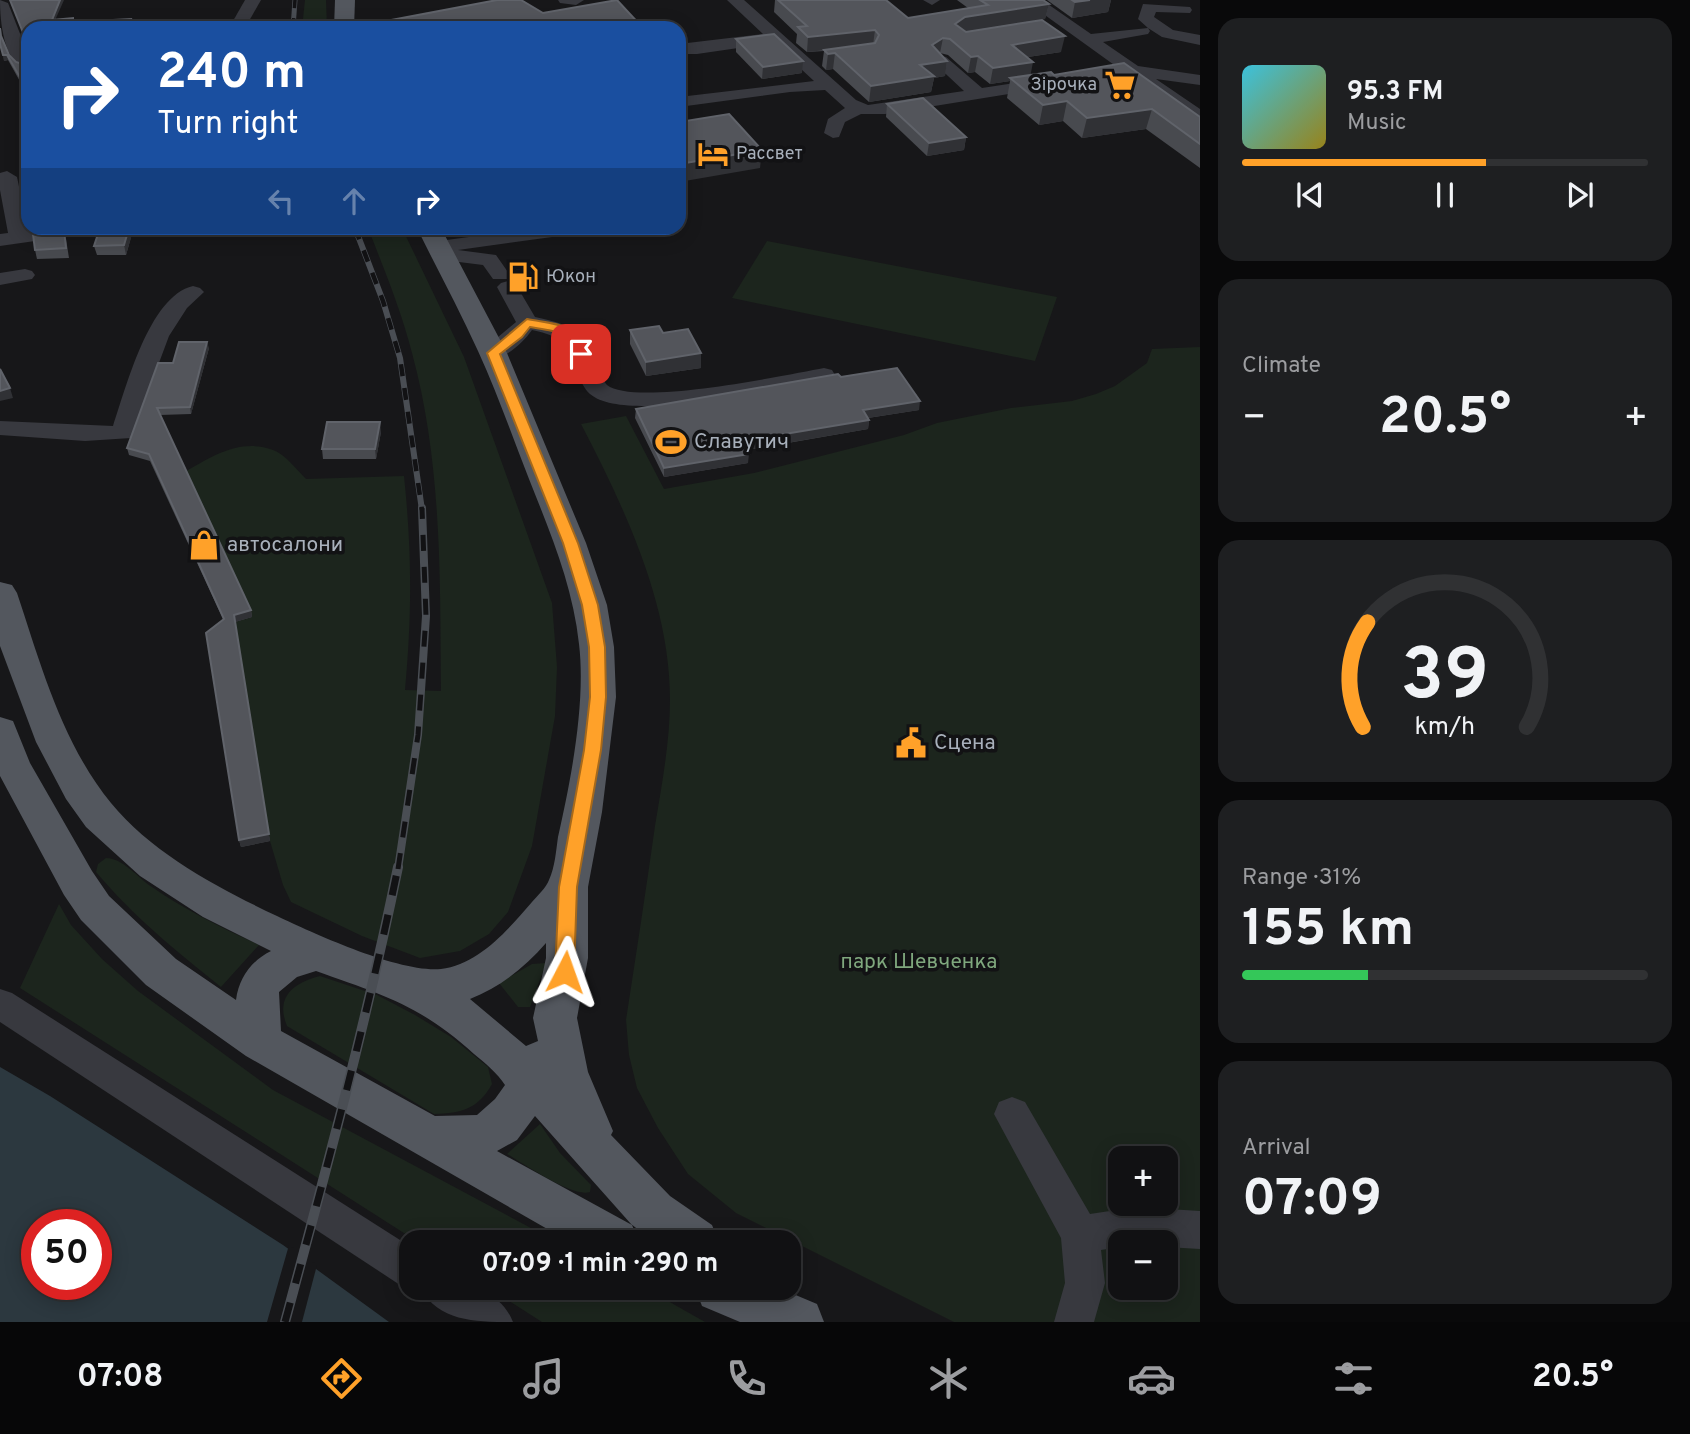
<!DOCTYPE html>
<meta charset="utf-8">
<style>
:root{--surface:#111113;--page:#1e1f21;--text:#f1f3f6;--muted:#9c9da0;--line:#303133;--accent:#ffa129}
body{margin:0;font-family:Overpass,sans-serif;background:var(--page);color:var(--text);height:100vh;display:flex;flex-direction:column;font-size:26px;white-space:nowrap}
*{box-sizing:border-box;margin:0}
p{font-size:23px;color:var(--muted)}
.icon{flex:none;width:38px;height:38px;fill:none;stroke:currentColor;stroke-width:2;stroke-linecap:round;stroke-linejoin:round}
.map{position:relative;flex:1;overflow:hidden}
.side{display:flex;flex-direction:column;gap:18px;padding:18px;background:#09090a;width:490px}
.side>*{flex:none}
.banner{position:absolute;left:21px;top:21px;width:665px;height:214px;border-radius:21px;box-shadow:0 4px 18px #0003,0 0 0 2px var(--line);background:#1a4fa0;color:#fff;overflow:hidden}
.fabs{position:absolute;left:1108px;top:1146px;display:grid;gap:14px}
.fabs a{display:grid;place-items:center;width:70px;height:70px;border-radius:14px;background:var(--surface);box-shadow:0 4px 18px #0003,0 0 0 2px var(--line);font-size:35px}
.speed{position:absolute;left:21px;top:1209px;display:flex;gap:14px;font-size:35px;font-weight:700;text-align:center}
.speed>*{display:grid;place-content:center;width:91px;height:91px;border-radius:50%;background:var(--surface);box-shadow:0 4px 18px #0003,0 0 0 2px var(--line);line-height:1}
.speed .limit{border:10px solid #d22;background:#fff;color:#111}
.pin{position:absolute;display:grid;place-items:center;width:60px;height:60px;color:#fff;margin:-30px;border-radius:14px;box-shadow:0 4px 10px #0006}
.me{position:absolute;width:77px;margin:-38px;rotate:4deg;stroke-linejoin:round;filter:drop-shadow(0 0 5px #0008)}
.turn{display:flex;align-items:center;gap:24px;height:147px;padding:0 21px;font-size:32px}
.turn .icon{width:91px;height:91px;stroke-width:2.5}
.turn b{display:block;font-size:49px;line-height:60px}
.lanes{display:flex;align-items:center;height:66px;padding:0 21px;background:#0003;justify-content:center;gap:35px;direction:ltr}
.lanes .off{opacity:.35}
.big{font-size:52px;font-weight:700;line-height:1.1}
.side .tile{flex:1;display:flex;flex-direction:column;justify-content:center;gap:10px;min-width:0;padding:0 24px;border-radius:21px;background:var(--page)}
.side .dial{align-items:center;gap:0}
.dial svg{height:182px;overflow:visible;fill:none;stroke:var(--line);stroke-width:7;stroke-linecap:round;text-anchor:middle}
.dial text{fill:var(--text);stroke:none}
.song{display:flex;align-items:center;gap:21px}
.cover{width:84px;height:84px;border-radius:10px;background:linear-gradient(135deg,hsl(190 70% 55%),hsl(50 70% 35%))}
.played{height:7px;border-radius:4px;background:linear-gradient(90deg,var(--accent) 60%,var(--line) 60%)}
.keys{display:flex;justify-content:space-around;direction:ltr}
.heat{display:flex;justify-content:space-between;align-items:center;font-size:38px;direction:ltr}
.charge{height:10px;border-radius:5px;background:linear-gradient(90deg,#34c759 31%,var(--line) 0)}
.trip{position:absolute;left:399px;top:1230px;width:402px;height:70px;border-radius:21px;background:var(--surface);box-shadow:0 4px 18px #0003,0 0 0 2px var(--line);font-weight:700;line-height:70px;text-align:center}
.dock{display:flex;height:112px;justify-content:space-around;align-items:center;background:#070708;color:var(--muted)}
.dock .icon{width:49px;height:49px}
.dock .active{color:var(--accent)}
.dock b{font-size:32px;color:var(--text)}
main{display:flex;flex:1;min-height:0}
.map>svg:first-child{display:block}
</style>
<main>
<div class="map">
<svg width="1200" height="1322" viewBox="0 0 1200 1322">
<rect width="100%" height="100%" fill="#171719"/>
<g fill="#1c251d" fill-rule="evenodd">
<path d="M305,0H326L327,28H302Z"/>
<path d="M368,228H402L464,357L552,603L557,667L555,716L532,846L508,912L489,934L460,951L420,958L362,936L291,902L283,885L270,841L235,622L252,617L185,472C212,456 241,438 273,450C285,454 297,470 306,479L404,476C412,552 412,615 405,690L441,691C440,577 442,463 412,353C401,310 384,269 368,228Z"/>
<path d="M767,241L1057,297L1035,361L732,298Z"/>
<path d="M1200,347V1322H954L736,1213L688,1174L658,1128L637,1088L629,1055L626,1020C636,955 646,890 655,826C662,784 670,741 670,699C670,603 624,507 581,424L626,416L664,489L754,473L904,435L937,423L1011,408L1072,401L1096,394L1115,386L1147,363L1152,349ZM1120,1158H1166V1204H1120ZM1120,1242H1166V1288H1120Z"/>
<path d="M106,858C123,858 138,878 152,887C185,910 222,928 259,945L221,987C175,950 134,917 96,872L98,864Z"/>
<path d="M59,904L71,925L102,959L138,991L273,1090L557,1242H418L20,988Z"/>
<path d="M546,963L530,1007H518L499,983L532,964Z"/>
<path d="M320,976L377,995L415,1015L451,1037L488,1067L492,1084C478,1109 462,1113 434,1114L287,1026C275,997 293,983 320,976Z"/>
<path d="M540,1124L560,1153L591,1185L590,1192C573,1198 524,1164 507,1154Z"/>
<path d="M489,1288H645L705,1322H542Z"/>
</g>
<path fill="#2c383f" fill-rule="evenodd" d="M0,1067L50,1096L283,1245L389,1322H0ZM37,1225H96V1284H37Z"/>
<path fill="#171719" d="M289,1245L317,1265L302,1322H267Z"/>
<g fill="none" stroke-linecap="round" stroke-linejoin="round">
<g fill="#38393f" fill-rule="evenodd">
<path d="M0,0L8,3L28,54V70C3,64 0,20 0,0Z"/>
<path d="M245,0H261L245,28H229Z"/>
<path d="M558,0H584L576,5L560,3Z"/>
<path d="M727,0H744L856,100L868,105L964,91L932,61L940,56L946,57L982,88L1046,78L1055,83L1046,88L885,114H861L845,122L839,137L833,138L824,133L828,119L845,108L825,90L790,92L679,107V97L814,81L773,43L697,54H679V44L763,34Z"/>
<path d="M923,0H940L932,5Z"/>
<path d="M1024,0H1042L1091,34L1148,28L1138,19L1143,4L1190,7L1192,10L1190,13L1156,12L1154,17L1173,30L1200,35V45L1162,37L1148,28L1150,31L1148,34L1103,42L1138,66L1200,75V85L1156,79L1200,109V122L1194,121L1129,76L1091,79L1088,75L1091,71L1117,67Z"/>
<path d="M7,171L17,177L28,230L110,228L112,230L109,234H84L0,246V234L8,233L0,190V173Z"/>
<path d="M535,228H584L581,232L574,234L458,250L496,255L510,275L507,279H493L483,265L443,260L440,256L442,253L432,251L429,247L432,243L439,241Z"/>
<path d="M25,269L32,271L35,275L32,279L0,285V273Z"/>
<path d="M508,281L515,283L535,317C573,325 582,331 598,366C601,372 603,381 607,385C635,407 786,375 824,368L832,370L835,375L832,380L824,382C777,390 625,424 590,394C584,389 581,381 579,375C569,346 563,336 532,330C522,344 503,362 485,358L482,353L485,348L516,322L497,287L501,283Z"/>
<path d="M193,286L200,288L204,292L187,308L169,336L131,438L85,441L0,435V421L113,426C126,388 149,296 193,286Z"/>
<path d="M0,989L12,993L411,1247L412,1288L397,1283L0,1022Z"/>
<path d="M1012,1097L1025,1102L1090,1214L1136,1207L1200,1211V1249L1166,1247V1242H1120V1247L1101,1250L1105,1283L1094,1322H1054L1065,1283L1061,1238L994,1114L999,1102Z"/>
<path d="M421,1288C457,1288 497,1282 513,1322C477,1322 438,1322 421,1288Z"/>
</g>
<g fill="#53575e" fill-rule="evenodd">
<path d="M335,0H355L354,28H334Z"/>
<path d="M417,228H441L507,353L586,543L607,605L614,647L616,697L602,812L588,887V958L577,1018L588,1072L613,1131L611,1135L670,1196L712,1225L719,1242H654L631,1224L535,1116L517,1140L497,1151L632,1225L639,1242H570L246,1056L146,985L81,920L64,895L0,776V717L13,721L30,763L92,871L109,896L176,959L236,1000C239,978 251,961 271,951L203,917L140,876L86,827L66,799L36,742L0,646V582L12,585L17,593C41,665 62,743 111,803C153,854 218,888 277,916C315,934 400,973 441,969C478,965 508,930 532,902C537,896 546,888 549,880C555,867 556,851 558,837C571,780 586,702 579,644C573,586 550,532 529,479C512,436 497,392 478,351C459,309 437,269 417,228ZM546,943V958L533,1018L538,1041L526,1046L470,999C501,987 525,967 546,943ZM316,971C383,995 420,1005 474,1054C485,1063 498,1074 505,1085L495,1099L477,1115L435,1116L281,1031L279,992L297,977Z"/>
<path d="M695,1288H779L817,1304L824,1322H740L702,1306Z"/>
</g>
<g stroke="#4a4e54" stroke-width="5">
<path id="rail-far3" d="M293,28L295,0"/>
</g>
<g stroke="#4a4e54" stroke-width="6">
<path id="rail-far2" d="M355,228L383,301L400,358L422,510"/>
</g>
<g stroke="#4a4e54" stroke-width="8">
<path id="rail-far1" d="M398,869L418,735L426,616L422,508"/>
</g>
<g stroke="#4a4e54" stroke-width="10">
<path id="rail" d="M285,1322C326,1171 367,1020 398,867"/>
</g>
<use href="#rail-far3" stroke="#121214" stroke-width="3.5" stroke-dasharray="10" stroke-linecap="butt"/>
<use href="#rail-far2" stroke="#121214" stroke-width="4.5" stroke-dasharray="12" stroke-linecap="butt"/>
<use href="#rail-far1" stroke="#121214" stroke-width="5" stroke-dasharray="16" stroke-linecap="butt"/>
<use href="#rail" stroke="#121214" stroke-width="7" stroke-dasharray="20" stroke-linecap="butt"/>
</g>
<g fill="#484a4f">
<path d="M775,0H886L908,18L968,8L957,0H1043L1049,4L1045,19L966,32L1061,52L1028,57L1031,75H1054L1200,117V168L1146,129L1082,138L1063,121L1039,125L1007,98L1010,81L990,84L975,72L968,73L948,55L940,53L947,61L945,76L934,78L931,92L869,102L833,69L826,70L822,66L824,51L807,52L796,43L797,34L774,12Z"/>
<path d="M1047,0H1111L1108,12L1072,18Z"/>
<path d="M2,39L9,55L16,62L28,66V84L22,85L8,60L4,61Z"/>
<path d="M736,39L802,73L762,79L736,52Z"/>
<path d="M887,104L966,137L964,150L927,156L886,117Z"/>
<path d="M132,234L126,255H97L94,246Z"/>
<path d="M66,239L69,258L37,259L35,250Z"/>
<path d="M630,330L663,333L701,353V368L646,376L630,344Z"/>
<path d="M209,348L191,414L160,415L251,610L252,617L235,622L270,841L241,847L239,840L223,619L150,461L129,455L127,448L173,363Z"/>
<path d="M841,377L919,410L868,418L869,420L868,429L747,450L748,463L664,477L635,418L636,409Z"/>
<path d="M381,432L376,459H323L322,449Z"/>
</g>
<g fill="#303135">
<path d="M60,0H64L53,25L52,20Z"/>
<path d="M1090,0H1111L1108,12L1072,18L1075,2Z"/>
<path d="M1049,4L1045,19L963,32L955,24L965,17Z"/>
<path d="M875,30L873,45L807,52L808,37Z"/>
<path d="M1065,36L1061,52L1008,60L1012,45Z"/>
<path d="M943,38L940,53L932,45Z"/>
<path d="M835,53L833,69L826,70L828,54Z"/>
<path d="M3,55H7L8,60L4,61Z"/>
<path d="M978,56L975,72L968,73L971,57Z"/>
<path d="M803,61L802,73L762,79L763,67Z"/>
<path d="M947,61L945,76L934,78L931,92L869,102L871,86L920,65Z"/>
<path d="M1033,62L1030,78H1010V81L990,84L993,68Z"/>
<path d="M28,78V84L22,85L21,79Z"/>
<path d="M1067,101L1063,121L1039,125L1043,105Z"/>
<path d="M1152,109L1146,129L1082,138L1087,118Z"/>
<path d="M966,137L964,150L927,156L929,143Z"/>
<path d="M762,150L760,168L679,182V164Z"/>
<path d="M129,228H130L132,234L126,255L124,245Z"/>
<path d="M207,342L209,348L191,414L190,407Z"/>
<path d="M701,353V368L646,376V362Z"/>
<path d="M10,388L13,398L0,401V391Z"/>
<path d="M920,401L919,410L861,419L863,410Z"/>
<path d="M869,420L868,429L741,451L742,441Z"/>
<path d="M380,422L381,432L376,459L375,449Z"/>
<path d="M749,454L748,463L664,477V468Z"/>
<path d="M251,610L252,617L235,622L270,841L241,847L239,840L234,615Z"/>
</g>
<g fill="#53555b" stroke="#60636a" stroke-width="2">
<path d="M10,0H60L52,20L73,18V22L131,19L129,28H28V45Z"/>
<path d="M497,0H521L543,13L617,0L643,28H386L381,22Z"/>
<path d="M778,0H886L908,18L988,5L980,0H1043L1049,4L965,17L955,24L966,32L1042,20L1065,36L1012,45L1033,62L993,68L978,56L971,57L950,39L943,38L932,45L947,61L920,65L934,76L871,86L835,53L828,54L824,50L875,43L879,35L875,30L808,37L798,27L807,26Z"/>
<path d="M1072,0H1090L1075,2Z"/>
<path d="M0,28L1,36L9,55L16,62L28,66V78L21,79L7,55H3L0,44Z"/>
<path d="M774,34L803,61L763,67L736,39Z"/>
<path d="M1124,63L1200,117V144L1152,109L1087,118L1067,101L1043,105L1010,78L1051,72L1054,75Z"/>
<path d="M923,98L966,137L929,143L887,104Z"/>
<path d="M729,114L762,150L679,164V122Z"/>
<path d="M100,228H129L124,245L94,246Z"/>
<path d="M64,230L66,248L35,250L33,234Z"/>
<path d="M659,326L663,333L688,329L701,353L646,362L630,330Z"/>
<path d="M179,342H207L190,407L157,408L251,610L234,615L269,834L239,840L206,633L224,619L149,454L127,448L158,363H173Z"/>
<path d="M897,368L920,401L863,410L869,420L742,441L749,454L664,468L636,409L838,374L841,377Z"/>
<path d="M0,369L10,388L0,391Z"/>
<path d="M327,422H380L375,449H322Z"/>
</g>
<path fill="#ffa129" stroke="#a6691b" stroke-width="2" d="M527,319C560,325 573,322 588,354L586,357H577C562,330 560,332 530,327L522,337L500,354L578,543L598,605L605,647L606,697L601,750L577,887L574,972L571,978L565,980L558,978L555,972L559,887L584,750L590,697L589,647L582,605L563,543L487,353Z"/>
<defs>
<g id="supermarket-bare" transform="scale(2.415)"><path d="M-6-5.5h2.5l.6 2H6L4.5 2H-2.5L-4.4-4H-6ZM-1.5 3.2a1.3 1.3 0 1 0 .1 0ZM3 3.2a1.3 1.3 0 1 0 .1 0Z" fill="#ffa129" stroke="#121214" stroke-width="2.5" paint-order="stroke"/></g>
<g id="hotel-bare" transform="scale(2.415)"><path d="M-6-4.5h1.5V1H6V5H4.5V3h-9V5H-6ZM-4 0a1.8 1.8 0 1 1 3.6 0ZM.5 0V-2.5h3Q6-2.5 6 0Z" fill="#ffa129" stroke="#121214" stroke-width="2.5" paint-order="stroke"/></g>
<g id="fuel-bare" transform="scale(2.415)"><path d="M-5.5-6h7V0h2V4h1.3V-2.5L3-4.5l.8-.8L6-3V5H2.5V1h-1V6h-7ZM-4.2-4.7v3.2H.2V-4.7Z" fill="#ffa129" stroke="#121214" stroke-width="2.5" paint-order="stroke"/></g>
<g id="stadium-bare" transform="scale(2.415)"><path d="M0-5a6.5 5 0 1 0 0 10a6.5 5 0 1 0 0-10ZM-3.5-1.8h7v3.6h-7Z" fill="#ffa129" stroke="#121214" stroke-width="2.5" paint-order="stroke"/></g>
<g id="shop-bare" transform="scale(2.415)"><path d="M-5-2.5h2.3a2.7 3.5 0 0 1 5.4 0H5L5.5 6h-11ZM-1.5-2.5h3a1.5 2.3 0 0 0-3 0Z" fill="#ffa129" stroke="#121214" stroke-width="2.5" paint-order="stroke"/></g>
<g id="civic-bare" transform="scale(2.415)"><path d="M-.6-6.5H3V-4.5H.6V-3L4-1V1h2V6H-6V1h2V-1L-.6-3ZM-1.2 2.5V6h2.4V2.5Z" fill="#ffa129" stroke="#121214" stroke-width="2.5" paint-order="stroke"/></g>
</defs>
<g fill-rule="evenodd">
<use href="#supermarket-bare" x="1120" y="85"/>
<use href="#hotel-bare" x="713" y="154"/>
<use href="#fuel-bare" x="523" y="277"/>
<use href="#stadium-bare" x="671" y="442"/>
<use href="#shop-bare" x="204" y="545"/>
<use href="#civic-bare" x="911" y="743"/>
</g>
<g text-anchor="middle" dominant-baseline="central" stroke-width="7" stroke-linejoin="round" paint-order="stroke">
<g font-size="18" fill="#a8b0bb" stroke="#121214" text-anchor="start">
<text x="1097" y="85" text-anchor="end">Зірочка</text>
<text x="736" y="154">Рассвет</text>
<text x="546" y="277">Юкон</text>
</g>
<g font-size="21" fill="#a8b0bb" stroke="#121214" text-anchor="start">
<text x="694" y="442">Славутич</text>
<text x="227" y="545">автосалони</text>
<text x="934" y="743">Сцена</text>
</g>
<g font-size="21" fill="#7fa77d" stroke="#121214">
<text x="919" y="962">парк Шевченка</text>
</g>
</g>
</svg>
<div class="fabs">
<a>+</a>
<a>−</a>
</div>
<div class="speed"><div class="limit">50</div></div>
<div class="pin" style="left:581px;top:354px;background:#d93025"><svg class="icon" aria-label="arrive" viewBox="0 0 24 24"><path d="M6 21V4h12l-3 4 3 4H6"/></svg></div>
<svg class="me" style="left:565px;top:972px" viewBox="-20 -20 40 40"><path d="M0-17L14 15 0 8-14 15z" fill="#ffa129" stroke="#fff" stroke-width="4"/></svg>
<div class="trip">07:09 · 1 min · 290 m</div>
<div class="banner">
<div class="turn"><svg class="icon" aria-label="right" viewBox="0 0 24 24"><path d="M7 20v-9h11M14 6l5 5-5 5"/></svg><div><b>240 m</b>Turn right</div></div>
<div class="lanes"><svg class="icon off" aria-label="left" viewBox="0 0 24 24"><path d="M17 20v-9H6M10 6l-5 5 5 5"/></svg><svg class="icon off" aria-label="ahead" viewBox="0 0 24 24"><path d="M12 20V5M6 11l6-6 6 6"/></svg><svg class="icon" aria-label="right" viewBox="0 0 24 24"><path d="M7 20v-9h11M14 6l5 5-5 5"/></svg></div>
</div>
</div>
<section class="side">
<div class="tile">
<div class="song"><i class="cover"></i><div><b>95.3 FM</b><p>Music</p></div></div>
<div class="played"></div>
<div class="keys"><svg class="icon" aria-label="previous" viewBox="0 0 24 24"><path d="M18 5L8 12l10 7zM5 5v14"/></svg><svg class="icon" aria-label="pause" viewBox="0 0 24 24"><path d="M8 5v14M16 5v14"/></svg><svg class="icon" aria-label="next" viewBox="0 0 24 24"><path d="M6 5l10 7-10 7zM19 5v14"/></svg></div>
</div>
<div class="tile"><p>Climate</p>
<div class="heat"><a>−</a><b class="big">20.5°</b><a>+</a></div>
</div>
<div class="tile dial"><svg viewBox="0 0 100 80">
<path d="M14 69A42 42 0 1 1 86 69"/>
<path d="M14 69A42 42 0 0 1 16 23" stroke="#ffa129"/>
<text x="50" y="56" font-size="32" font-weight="700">39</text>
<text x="50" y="72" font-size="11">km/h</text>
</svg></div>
<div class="tile"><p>Range · 31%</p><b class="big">155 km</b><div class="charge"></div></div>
<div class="tile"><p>Arrival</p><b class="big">07:09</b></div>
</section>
</main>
<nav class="dock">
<b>07:08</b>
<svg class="icon active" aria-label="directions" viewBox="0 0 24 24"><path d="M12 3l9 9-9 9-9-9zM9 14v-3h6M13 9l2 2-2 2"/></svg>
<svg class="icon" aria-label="music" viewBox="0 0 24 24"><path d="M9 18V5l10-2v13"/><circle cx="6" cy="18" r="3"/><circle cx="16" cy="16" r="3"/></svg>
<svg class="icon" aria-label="phone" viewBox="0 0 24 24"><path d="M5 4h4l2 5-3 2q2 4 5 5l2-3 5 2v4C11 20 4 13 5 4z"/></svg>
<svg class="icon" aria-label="climate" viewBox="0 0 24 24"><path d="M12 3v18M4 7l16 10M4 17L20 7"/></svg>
<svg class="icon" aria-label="car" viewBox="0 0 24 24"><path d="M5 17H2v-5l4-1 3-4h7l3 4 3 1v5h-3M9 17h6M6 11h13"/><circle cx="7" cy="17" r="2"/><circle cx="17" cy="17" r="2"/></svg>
<svg class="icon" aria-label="filters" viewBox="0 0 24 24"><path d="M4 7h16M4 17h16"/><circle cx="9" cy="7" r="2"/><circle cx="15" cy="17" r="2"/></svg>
<b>20.5°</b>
</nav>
